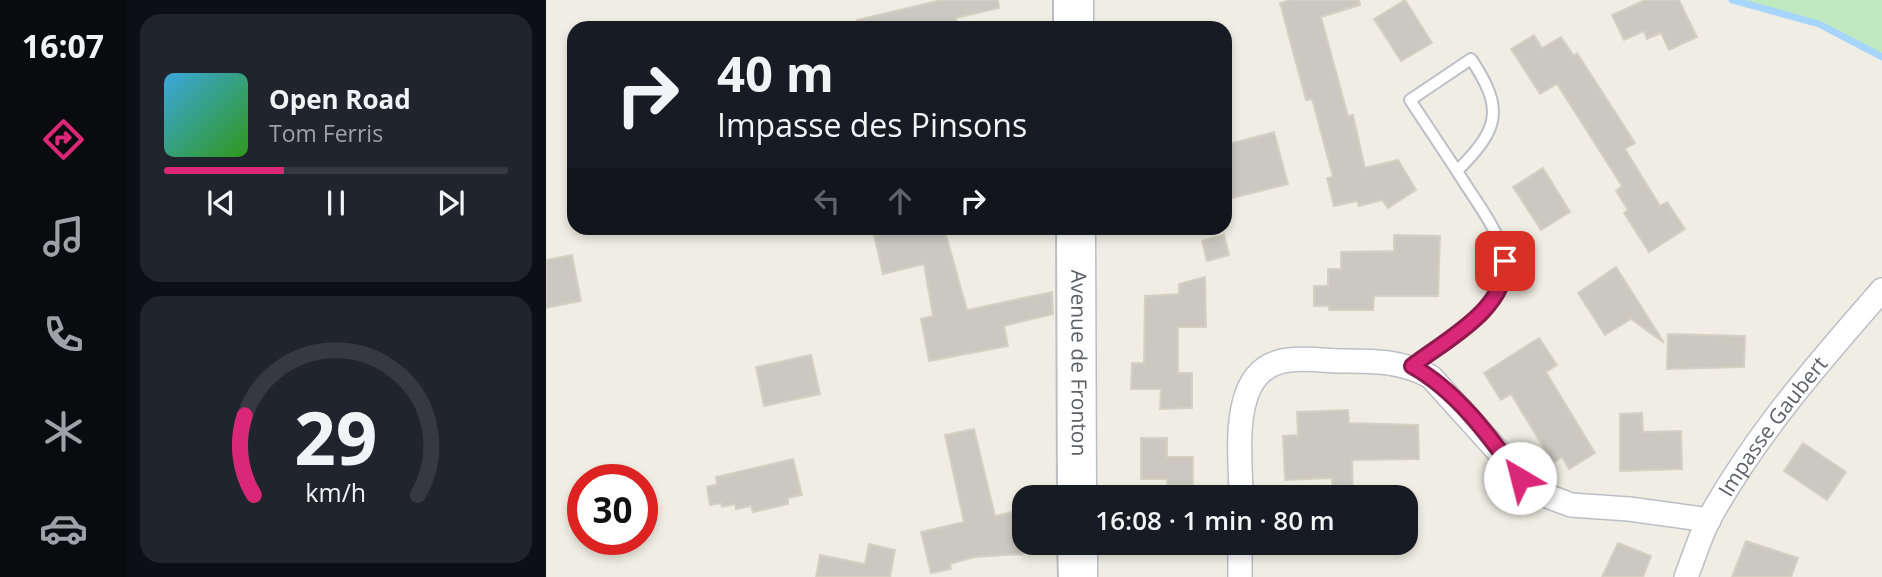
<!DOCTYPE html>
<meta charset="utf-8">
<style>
:root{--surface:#171b24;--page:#20242c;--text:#f1f3f6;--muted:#9ea1a6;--line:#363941;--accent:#db2777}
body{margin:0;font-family:"Open Sans",sans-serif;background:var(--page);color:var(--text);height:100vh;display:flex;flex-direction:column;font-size:26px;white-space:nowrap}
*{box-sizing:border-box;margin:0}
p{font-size:23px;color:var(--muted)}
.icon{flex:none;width:38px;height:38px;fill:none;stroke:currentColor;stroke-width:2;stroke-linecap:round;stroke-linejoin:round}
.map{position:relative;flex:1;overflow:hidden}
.sheet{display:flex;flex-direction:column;gap:14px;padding:14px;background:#0d0f14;width:420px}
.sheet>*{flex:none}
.banner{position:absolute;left:21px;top:21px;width:665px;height:214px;border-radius:21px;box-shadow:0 4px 10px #0003;background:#171b24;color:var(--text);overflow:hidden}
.speed{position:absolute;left:21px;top:464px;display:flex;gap:14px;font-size:35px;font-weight:700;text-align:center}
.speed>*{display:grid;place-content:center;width:91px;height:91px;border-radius:50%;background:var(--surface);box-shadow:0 4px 10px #0003;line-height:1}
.speed .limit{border:10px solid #d22;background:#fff;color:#111}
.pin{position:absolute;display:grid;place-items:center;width:60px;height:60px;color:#fff;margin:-30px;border-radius:14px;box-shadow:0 4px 10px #0006}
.me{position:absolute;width:77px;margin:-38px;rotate:323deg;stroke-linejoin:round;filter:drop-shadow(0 0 5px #0008)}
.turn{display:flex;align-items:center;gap:24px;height:147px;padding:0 35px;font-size:32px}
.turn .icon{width:91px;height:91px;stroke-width:2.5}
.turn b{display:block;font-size:49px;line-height:60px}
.lanes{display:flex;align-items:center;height:66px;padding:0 35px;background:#0003;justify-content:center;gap:35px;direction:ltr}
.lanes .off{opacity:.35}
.sheet .widget{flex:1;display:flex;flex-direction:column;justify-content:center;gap:10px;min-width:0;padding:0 24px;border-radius:21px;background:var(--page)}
.sheet .dial{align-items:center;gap:0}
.dial svg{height:182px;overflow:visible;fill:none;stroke:var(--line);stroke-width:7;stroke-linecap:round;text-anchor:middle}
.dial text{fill:var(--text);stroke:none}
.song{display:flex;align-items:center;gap:21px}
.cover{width:84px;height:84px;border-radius:10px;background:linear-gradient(135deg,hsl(200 70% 55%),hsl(110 70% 35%))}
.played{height:7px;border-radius:4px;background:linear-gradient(90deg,var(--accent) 35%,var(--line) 35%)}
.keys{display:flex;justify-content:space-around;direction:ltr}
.trip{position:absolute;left:466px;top:485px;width:406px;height:70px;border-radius:21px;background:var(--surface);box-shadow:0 4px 10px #0003;font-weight:600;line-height:70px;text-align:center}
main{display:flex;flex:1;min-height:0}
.tabs{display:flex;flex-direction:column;width:126px;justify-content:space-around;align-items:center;background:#090b0e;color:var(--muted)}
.tabs .icon{width:49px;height:49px}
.tabs .current{color:var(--accent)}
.tabs b{font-size:32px;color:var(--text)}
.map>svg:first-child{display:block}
</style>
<main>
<nav class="tabs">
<b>16:07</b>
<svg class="icon current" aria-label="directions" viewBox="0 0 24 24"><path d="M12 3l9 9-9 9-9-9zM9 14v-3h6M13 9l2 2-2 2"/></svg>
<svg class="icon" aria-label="music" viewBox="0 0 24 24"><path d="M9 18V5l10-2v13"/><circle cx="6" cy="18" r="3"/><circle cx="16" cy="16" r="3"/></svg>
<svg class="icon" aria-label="phone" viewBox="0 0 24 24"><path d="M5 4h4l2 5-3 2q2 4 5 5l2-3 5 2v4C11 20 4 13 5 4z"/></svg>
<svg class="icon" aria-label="climate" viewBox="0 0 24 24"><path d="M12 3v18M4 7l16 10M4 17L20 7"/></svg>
<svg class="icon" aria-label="car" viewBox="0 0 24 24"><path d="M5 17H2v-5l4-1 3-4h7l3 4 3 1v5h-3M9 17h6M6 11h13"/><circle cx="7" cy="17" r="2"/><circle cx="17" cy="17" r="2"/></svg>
</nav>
<section class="sheet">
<div class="widget">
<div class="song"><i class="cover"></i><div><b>Open Road</b><p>Tom Ferris</p></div></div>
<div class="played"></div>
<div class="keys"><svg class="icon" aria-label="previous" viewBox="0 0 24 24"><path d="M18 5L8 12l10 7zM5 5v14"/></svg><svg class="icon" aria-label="pause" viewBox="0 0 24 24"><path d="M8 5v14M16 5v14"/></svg><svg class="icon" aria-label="next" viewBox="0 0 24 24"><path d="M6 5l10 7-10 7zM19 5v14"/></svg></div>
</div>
<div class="widget dial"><svg viewBox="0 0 100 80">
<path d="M14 69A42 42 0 1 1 86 69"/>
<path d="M14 69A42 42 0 0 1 10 34" stroke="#db2777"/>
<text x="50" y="56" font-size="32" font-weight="700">29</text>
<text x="50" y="72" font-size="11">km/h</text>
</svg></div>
</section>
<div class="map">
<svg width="1336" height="577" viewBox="0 0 1336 577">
<rect width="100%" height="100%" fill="#f0eee4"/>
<path fill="#bfeac0" d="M1186,0H1336V57L1273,24Z"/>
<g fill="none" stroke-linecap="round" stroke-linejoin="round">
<path stroke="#a6d5ff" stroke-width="7" d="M1186,0L1273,24L1336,57"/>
</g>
<g fill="#cbc8c1" stroke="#d6d0c2" stroke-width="2">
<path d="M395,0H452L453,8L410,18L411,24L396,28H312L311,20Z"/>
<path d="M745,0H813L814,5L775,17L802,116L807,115L819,168L852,160L870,190L842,208L836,200L813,206L811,201L788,206L781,178L787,177L766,99L760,100L734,3Z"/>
<path d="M859,0L886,43L855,61L828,19Z"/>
<path d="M1099,0H1133L1151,37L1123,50L1115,33L1101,39L1098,31L1078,40L1066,15Z"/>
<path d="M988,35L996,48L1015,37L1028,56L1031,53L1089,143L1079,149L1114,206L1121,202L1139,229L1103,252L1078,213L1082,210L1070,191L1076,186L1011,84L994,94L965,49Z"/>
<path d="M728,132L742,184L679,200V145Z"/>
<path d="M997,168L1024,212L995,230L967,187Z"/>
<path d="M357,228H398L421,310L506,292L507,314L458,326L462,346L383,361L375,319L387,316L378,264L337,274L328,235Z"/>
<path d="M678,235L683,255L661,261L656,241Z"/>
<path d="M848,235L894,236L892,296H828L827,310H783V306H768V286H782V269H795V252L848,251Z"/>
<path d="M26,255L35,301L0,308V260Z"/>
<path d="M1070,267L1117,341V342L1085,319L1059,335L1032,293Z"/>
<path d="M659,277L660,327H632V373H646V408L614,409L615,389H585L586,363H598L599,296L633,294V284Z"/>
<path d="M1122,334L1199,336L1198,367L1121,369Z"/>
<path d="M993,338L1011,365L1000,372L1049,453L1023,469L1016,457L1007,463L965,394L955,400L938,373Z"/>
<path d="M265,355L274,394L218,406L210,367Z"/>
<path d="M802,410L803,423L872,425L873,459L806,460L807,497H786V478L739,480L737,436L752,435L751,412Z"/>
<path d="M1096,413L1097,432L1135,431L1136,469L1074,471V414Z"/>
<path d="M428,429L449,516L466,512L477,554L429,557L404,564L405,569L385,573L375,532L418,522L399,435Z"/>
<path d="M595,438H621V457H647V485H621V479H595Z"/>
<path d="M1257,443L1300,472L1281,500L1238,471Z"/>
<path d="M247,459L256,495L242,498V504L207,512L205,506L190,509L189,504L176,507L175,503L164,505L161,487L171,484L170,477Z"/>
<path d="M1200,541L1252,558L1245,577H1186Z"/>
<path d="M1072,543L1105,556L1097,577H1056Z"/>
<path d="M323,544L349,550L344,577H270L274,555L319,564Z"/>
</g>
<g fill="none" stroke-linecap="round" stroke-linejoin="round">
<g stroke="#bcbec5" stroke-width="14">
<g id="service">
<path d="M513,0V28"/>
<path d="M925,59C959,110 953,129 911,171L864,100Z"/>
<path d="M516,228L517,497"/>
<path d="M866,366C895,344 966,303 959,261C954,230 927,198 911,171"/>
<path d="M517,542L518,577"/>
</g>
</g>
<g stroke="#bcbec5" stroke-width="26">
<g id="minor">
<path d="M695,497C695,453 681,367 743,360C758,358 776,360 791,361C825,361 855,360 885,377L988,491L1025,505L1083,509L1163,520"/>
<path d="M694,577V542"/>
<path id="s1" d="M1140,577C1148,557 1154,536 1164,517C1211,433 1273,362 1336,290"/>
</g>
</g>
<g stroke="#babdc4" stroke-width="35">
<g id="secondary">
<path d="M531,0V28"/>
<path id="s2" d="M533,228L534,497"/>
<path d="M535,542V577"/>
</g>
</g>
<use href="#service" stroke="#fff" stroke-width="10"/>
<use href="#minor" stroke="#fff" stroke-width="23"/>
<use href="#secondary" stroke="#fff" stroke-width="32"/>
</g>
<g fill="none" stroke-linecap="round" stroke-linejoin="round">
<g stroke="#8e194d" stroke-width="18">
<path id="route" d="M959,261C961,309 901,339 866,366C911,391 944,437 974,478"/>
</g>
<use href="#route" stroke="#db2777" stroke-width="12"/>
</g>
<g text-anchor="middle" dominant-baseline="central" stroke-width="5" stroke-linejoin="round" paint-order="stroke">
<g font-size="21" fill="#5c6067" stroke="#fff">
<text stroke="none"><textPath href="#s2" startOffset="135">Avenue de Fronton</textPath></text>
<text stroke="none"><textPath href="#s1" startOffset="175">Impasse Gaubert</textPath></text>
</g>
</g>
</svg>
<div class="speed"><div class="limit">30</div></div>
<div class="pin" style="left:959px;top:261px;background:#d93025"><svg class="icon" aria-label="arrive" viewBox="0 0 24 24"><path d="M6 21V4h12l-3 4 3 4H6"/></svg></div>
<svg class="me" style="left:974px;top:478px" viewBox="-20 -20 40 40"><circle r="19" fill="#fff"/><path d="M0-13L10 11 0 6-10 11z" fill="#db2777"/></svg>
<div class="trip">16:08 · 1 min · 80 m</div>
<div class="banner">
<div class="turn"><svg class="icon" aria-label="right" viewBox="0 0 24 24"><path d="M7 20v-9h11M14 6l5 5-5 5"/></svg><div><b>40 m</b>Impasse des Pinsons</div></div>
<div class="lanes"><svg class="icon off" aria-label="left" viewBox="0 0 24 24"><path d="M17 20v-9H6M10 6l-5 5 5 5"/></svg><svg class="icon off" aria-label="ahead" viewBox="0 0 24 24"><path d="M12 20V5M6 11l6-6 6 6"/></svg><svg class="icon" aria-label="right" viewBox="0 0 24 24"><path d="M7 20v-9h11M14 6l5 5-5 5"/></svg></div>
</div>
</div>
</main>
